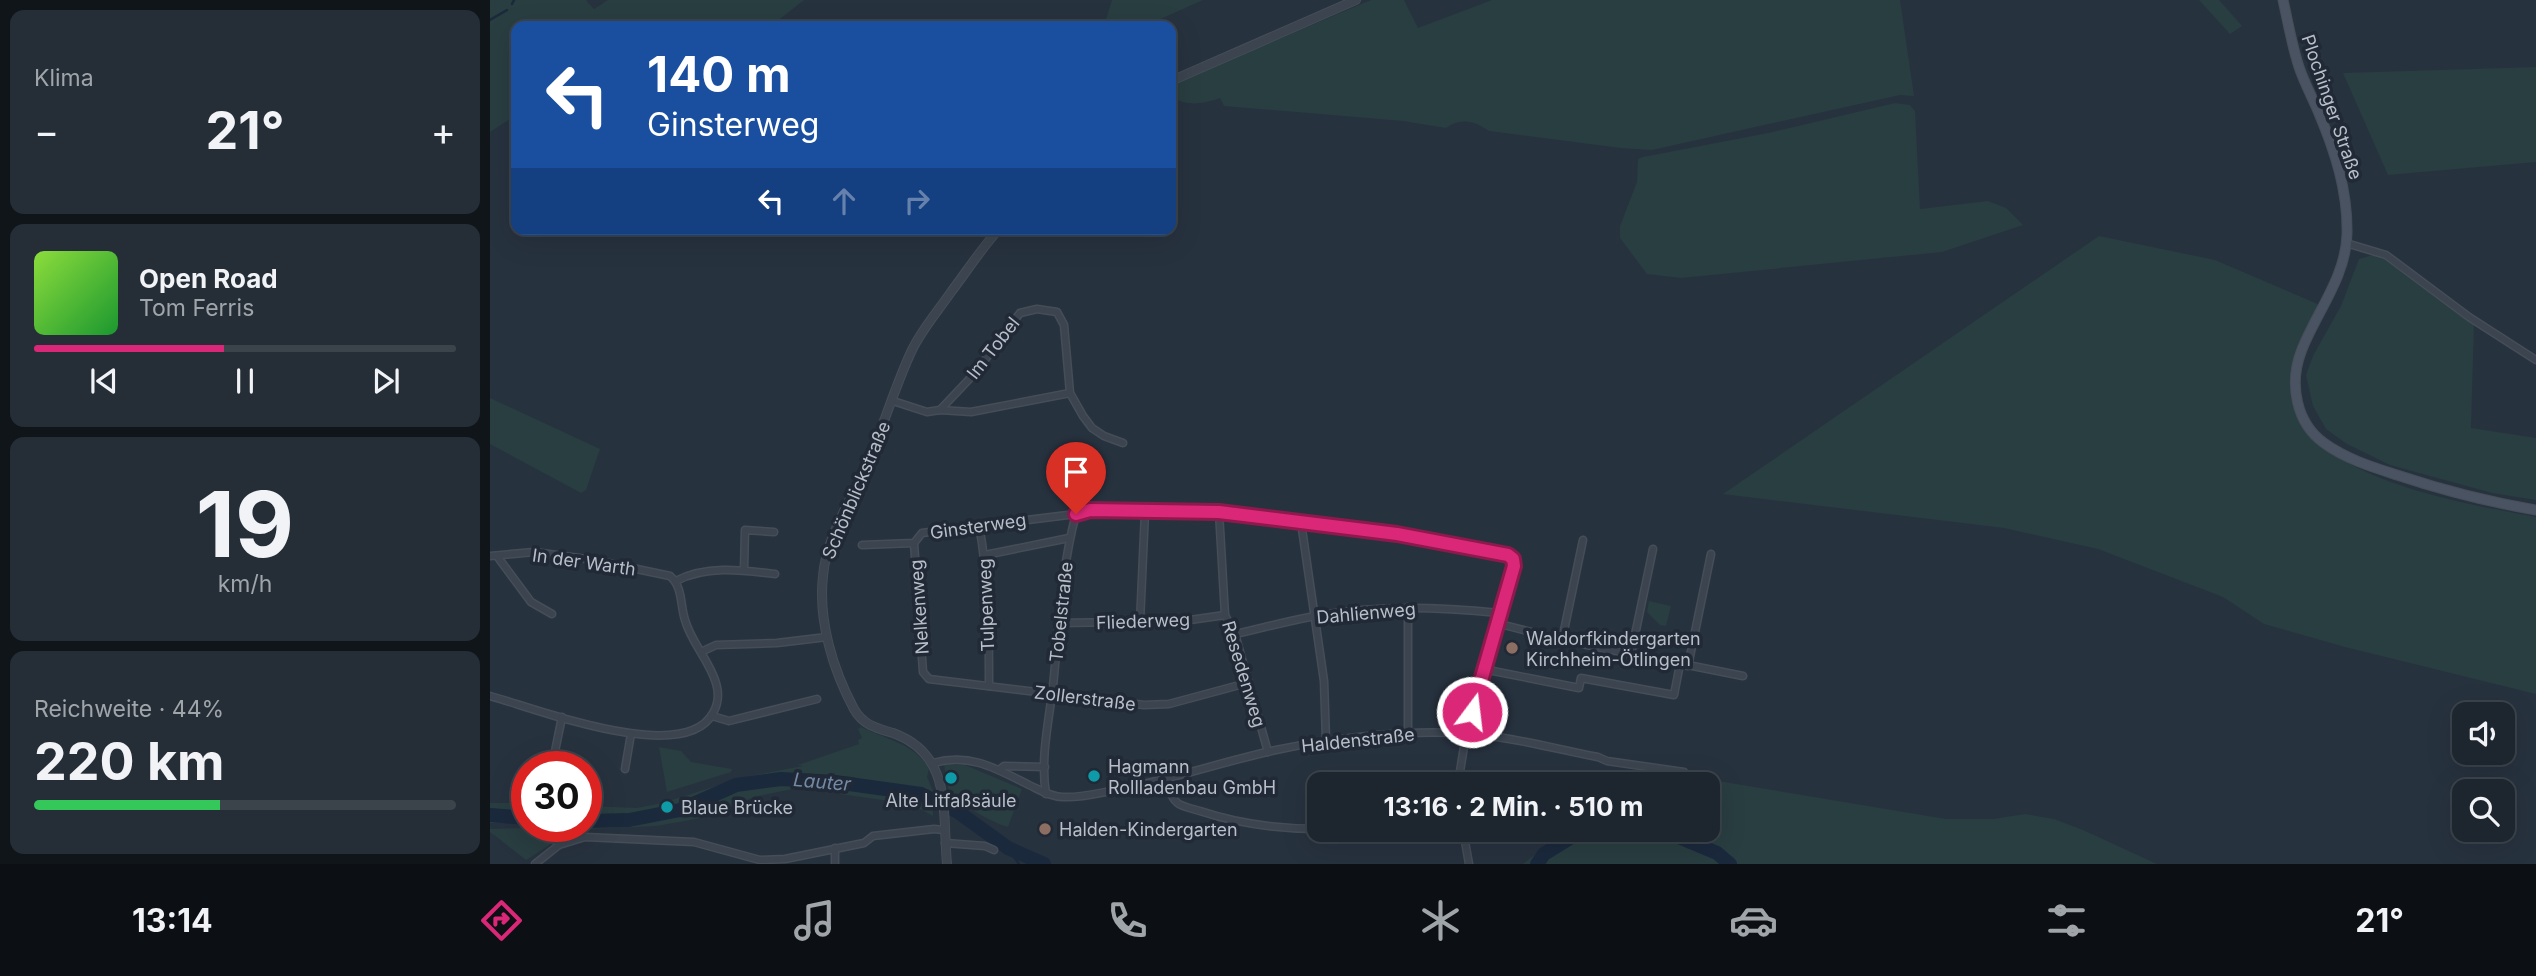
<!DOCTYPE html>
<html lang="de">
<meta charset="utf-8">
<style>
:root{--surface:#1d262f;--page:#252e37;--text:#f1f3f6;--muted:#a0a5aa;--line:#3b434b;--accent:#db2777}
body{margin:0;font-family:Inter,sans-serif;background:var(--page);color:var(--text);height:100vh;display:flex;flex-direction:column;font-size:26px;white-space:nowrap}
*{box-sizing:border-box;margin:0}
p{font-size:23px;color:var(--muted)}
.icon{flex:none;width:38px;height:38px;fill:none;stroke:currentColor;stroke-width:2;stroke-linecap:round;stroke-linejoin:round}
.map{position:relative;flex:1;overflow:hidden}
.details{display:flex;flex-direction:column;gap:10px;padding:10px;background:#10151a;width:490px}
.details>*{flex:none}
.guide{position:absolute;left:21px;top:21px;width:665px;height:214px;border-radius:14px;box-shadow:0 7px 28px #0002,0 0 0 2px var(--line);background:#1a4fa0;color:#fff;overflow:hidden}
.buttons{position:absolute;left:1962px;top:702px;display:grid;gap:14px}
.buttons a{display:grid;place-items:center;width:63px;height:63px;border-radius:14px;background:var(--surface);box-shadow:0 7px 28px #0002,0 0 0 2px var(--line);font-size:35px}
.speed{position:absolute;left:21px;top:751px;display:flex;gap:14px;font-size:35px;font-weight:700;text-align:center}
.speed>*{display:grid;place-content:center;width:91px;height:91px;border-radius:50%;background:var(--surface);box-shadow:0 7px 28px #0002,0 0 0 2px var(--line);line-height:1}
.speed .limit{border:10px solid #d22;background:#fff;color:#111}
.pin{position:absolute;display:grid;place-items:center;width:60px;height:60px;color:#fff;margin:-72px -30px;border-radius:50% 50% 50% 0;rotate:-45deg;box-shadow:0 0 7px #0007}
.pin .icon{rotate:45deg}
.me{position:absolute;width:77px;margin:-38px;rotate:15deg;stroke-linejoin:round;filter:drop-shadow(0 0 5px #0008)}
.turn{display:flex;align-items:center;gap:24px;height:147px;padding:0 21px;font-size:32px}
.turn .icon{width:91px;height:91px;stroke-width:2.5}
.turn b{display:block;font-size:49px;line-height:60px}
.lanes{display:flex;align-items:center;height:66px;padding:0 21px;background:#0003;justify-content:center;gap:35px;direction:ltr}
.lanes .off{opacity:.35}
.big{font-size:52px;font-weight:700;line-height:1.1}
.details .widget{flex:1;display:flex;flex-direction:column;justify-content:center;gap:10px;min-width:0;padding:0 24px;border-radius:14px;background:var(--page)}
.details .dial{align-items:center;gap:0}
.dial b{font-size:91px;line-height:1}
.song{display:flex;align-items:center;gap:21px}
.cover{width:84px;height:84px;border-radius:10px;background:linear-gradient(135deg,hsl(90 70% 55%),hsl(130 70% 35%))}
.played{height:7px;border-radius:4px;background:linear-gradient(90deg,var(--accent) 45%,var(--line) 45%)}
.keys{display:flex;justify-content:space-around;direction:ltr}
.heat{display:flex;justify-content:space-between;align-items:center;font-size:38px;direction:ltr}
.charge{height:10px;border-radius:5px;background:linear-gradient(90deg,#34c759 44%,var(--line) 0)}
.trip{position:absolute;left:817px;top:772px;width:413px;height:70px;border-radius:14px;background:var(--surface);box-shadow:0 7px 28px #0002,0 0 0 2px var(--line);font-weight:700;line-height:70px;text-align:center}
.tabs{display:flex;height:112px;justify-content:space-around;align-items:center;background:#0c0f13;color:var(--muted)}
.tabs .icon{width:49px;height:49px}
.tabs .on{color:var(--accent)}
.tabs b{font-size:32px;color:var(--text)}
main{display:flex;flex:1;min-height:0}
.map>svg:first-child{display:block}
</style>
<main>
<section class="details">
<div class="widget"><p>Klima</p>
<div class="heat"><a>−</a><b class="big">21°</b><a>+</a></div>
</div>
<div class="widget">
<div class="song"><i class="cover"></i><div><b>Open Road</b><p>Tom Ferris</p></div></div>
<div class="played"></div>
<div class="keys"><svg class="icon" aria-label="previous" viewBox="0 0 24 24"><path d="M18 5L8 12l10 7zM5 5v14"/></svg><svg class="icon" aria-label="pause" viewBox="0 0 24 24"><path d="M8 5v14M16 5v14"/></svg><svg class="icon" aria-label="next" viewBox="0 0 24 24"><path d="M6 5l10 7-10 7zM19 5v14"/></svg></div>
</div>
<div class="widget dial"><b>19</b><p>km/h</p></div>
<div class="widget"><p>Reichweite · 44%</p><b class="big">220 km</b><div class="charge"></div></div>
</section>
<div class="map">
<svg width="2046" height="864" viewBox="0 0 2046 864">
<rect width="100%" height="100%" fill="#27323f"/>
<g fill="#293e41">
<path d="M0,0H96L104,9L118,0H314L281,26H26V115L0,132Z"/>
<path d="M622,0H713L655,26H614Z"/>
<path d="M881,0H914L928,28L1002,0H1410L1424,96L1410,95L1162,150L1131,148L999,131C985,121 971,117 956,128L913,121L734,106L730,98C714,104 696,107 681,96V85L683,84Z"/>
<path d="M1709,0H1729L1752,26L1740,34Z"/>
<path d="M2046,67V162L1898,175L1853,73Z"/>
<path d="M1405,103L1420,105L1425,111L1430,209L1498,201L1516,208L1533,225L1452,252L1191,278L1157,274L1130,238V226L1147,182L1148,159L1153,157L1278,133Z"/>
<path d="M1609,236L1725,260L1830,305C1818,328 1802,351 1800,378C1793,477 1976,503 2046,517V694L1855,647L1774,624L1733,597L1608,549L1514,528L1233,494Z"/>
<path d="M1886,254L1903,262L1984,322L1981,428L2046,438V500L2002,493L1900,465L1857,444L1836,429L1823,406L1816,375L1823,356L1851,306L1869,259Z"/>
<path d="M0,398L110,449L96,490L91,493L0,444Z"/>
<path d="M1159,601L1181,606L1176,626L1170,625L1157,612Z"/>
<path d="M371,727C395,739 426,744 439,769L437,777L443,791V816L421,804L307,788L264,797L217,817L166,826L97,829L67,826H96V806L147,808L172,803L255,777L313,766L308,765L369,744L368,740L372,738L368,729Z"/>
<path d="M169,747L191,751L201,762L242,769L241,772L177,792Z"/>
<path d="M454,765H475L532,789L518,827C497,821 480,807 460,798Z"/>
<path d="M1198,776L1456,819H1503L1535,814L1564,819L1593,830L1667,864H1033L1076,830H1218V784H1179Z"/>
<rect x="0" y="803" width="37" height="20"/>
<path d="M37,828L78,833L36,860L0,832V829Z"/>
</g>
<g fill="none" stroke-linecap="round" stroke-linejoin="round">
<g stroke="#1b293d" stroke-width="2.5">
<path d="M22,4L24,0"/>
<path d="M0,20L17,10"/>
<path d="M518,848L529,864"/>
</g>
<g stroke="#1b293d" stroke-width="14">
<path d="M0,815L37,818"/>
<path d="M96,821L139,820L190,810L246,785L291,779L345,782L431,794L468,812L518,848L554,864"/>
<path d="M1172,830L1227,853L1240,864"/>
<path d="M1047,864L1054,854L1093,830"/>
</g>
<g stroke="#454d59" stroke-width="9">
<g id="minor">
<path d="M1856,243L1896,255L1979,317L2046,360"/>
<path d="M403,401L437,412L450,410L481,412L580,393"/>
<path d="M450,410L485,373L530,313L547,309L567,312L574,325L580,393L593,416L602,428L614,436L633,443"/>
<path d="M729,512L735,615L745,634L778,752"/>
<path d="M811,522L834,681L836,740"/>
<path d="M489,525C499,579 499,632 499,686"/>
<path d="M424,543L433,672L439,679L654,705L679,704L757,683"/>
<path d="M372,545L424,543L432,533L586,514L600,510L729,512L907,534L1018,555L1023,560L1024,566L976,734L968,784"/>
<path d="M495,555L579,538"/>
<path d="M0,556L44,552L104,560L180,576C193,587 190,605 195,620C199,635 210,650 217,663C226,679 233,696 223,713C194,767 45,708 0,696"/>
<path d="M7,556L41,602L62,614"/>
<path d="M254,570L255,530L284,532"/>
<path d="M186,581C216,565 252,570 285,574"/>
<path d="M918,607V735"/>
<path d="M650,622L655,512"/>
<path d="M570,623L693,621L735,615"/>
<path d="M1006,623L1072,640L1093,540"/>
<path d="M745,634C772,628 798,621 825,616C886,605 947,607 1009,613"/>
<path d="M1072,640L1253,676"/>
<path d="M211,652L226,645L287,643L337,637"/>
<path d="M1141,654L1163,549"/>
<path d="M1198,666L1221,554"/>
<path d="M993,669L1089,688L1091,678L1184,695L1190,664"/>
<path d="M222,716L239,721L327,699"/>
<path d="M443,763C481,753 505,768 539,785C550,790 561,797 573,797C591,798 609,793 626,790C679,780 729,763 781,751C846,737 926,728 992,735C1031,739 1070,750 1108,757L1117,761L1194,772"/>
<path d="M62,766L72,717"/>
<path d="M135,769L141,734"/>
<path d="M509,770L514,766L555,767"/>
<path d="M677,780C679,788 681,799 689,804C694,807 703,809 710,811C749,824 789,829 830,829"/>
<path d="M556,794C550,759 559,720 563,686C569,629 571,569 586,514"/>
<path d="M973,830L979,864"/>
<path d="M455,843L495,846L504,850"/>
<path d="M345,848V864"/>
<path d="M45,864L69,845L95,837L204,842L270,860L295,859L374,843L383,836L444,829L454,830"/>
</g>
</g>
<g stroke="#454d59" stroke-width="10">
<g id="tertiary">
<path d="M681,81L866,0"/>
<path d="M457,864C452,811 463,755 403,733C386,728 373,725 364,709C343,670 328,621 333,576C336,538 360,502 375,468C393,429 404,388 422,350C432,329 448,311 461,292C477,271 491,249 509,229"/>
</g>
</g>
<g stroke="#454d59" stroke-width="11">
<path id="secondary" d="M1793,0C1798,22 1802,46 1809,67C1814,82 1822,97 1828,111C1845,151 1858,191 1857,234C1856,278 1825,314 1811,352C1799,384 1806,423 1834,443C1856,459 1882,467 1907,475C1952,490 1999,502 2046,510"/>
</g>
<use href="#minor" stroke="#3b444f" stroke-width="6"/>
<use href="#tertiary" stroke="#3b444f" stroke-width="8"/>
<use href="#secondary" stroke="#4a5362" stroke-width="9"/>
</g>
<g fill="none" stroke-linecap="round" stroke-linejoin="round">
<g stroke="#8e194d" stroke-width="18">
<path id="route" d="M586,514L600,510L729,512L907,534L1018,555L1023,559L1024,566L982,712"/>
</g>
<use href="#route" stroke="#db2777" stroke-width="12"/>
</g>
<g fill="#8d6e63" stroke="#202935" stroke-width="2.5">
<circle cx="1022" cy="648" r="7"/>
<circle cx="555" cy="829" r="7"/>
</g>
<g fill="#0f9aa8" stroke="#202935" stroke-width="2.5">
<circle cx="604" cy="776" r="7"/>
<circle cx="461" cy="778" r="7"/>
<circle cx="177" cy="807" r="7"/>
</g>
<g text-anchor="middle" dominant-baseline="central" stroke-width="7" stroke-linejoin="round" paint-order="stroke">
<g font-size="18" fill="#b8bfca" stroke="#202935">
<text transform="translate(1842 107) rotate(71)">Plochinger Straße</text>
<text transform="translate(503 348) rotate(-52)">Im Tobel</text>
<text transform="translate(366 490) rotate(-67)">Schönblickstraße</text>
<text transform="translate(488 526) rotate(-8)">Ginsterweg</text>
<text transform="translate(94 562) rotate(8)">In der Warth</text>
<text transform="translate(496 605) rotate(-92)">Tulpenweg</text>
<text transform="translate(429 607) rotate(-94)">Nelkenweg</text>
<text transform="translate(571 612) rotate(-84)">Tobelstraße</text>
<text transform="translate(876 613) rotate(-5)">Dahlienweg</text>
<text transform="translate(653 621) rotate(-2)">Fliederweg</text>
<text transform="translate(754 674) rotate(73)">Resedenweg</text>
<text transform="translate(595 698) rotate(7)">Zollerstraße</text>
<text transform="translate(868 740) rotate(-6)">Haldenstraße</text>
</g>
<g font-size="18" fill="#b8bfca" stroke="#202935" text-anchor="start">
<text x="1036" y="638">Waldorfkindergarten<tspan x="1036" dy="21">Kirchheim-Ötlingen</tspan></text>
<text x="618" y="766">Hagmann<tspan x="618" dy="21">Rollladenbau GmbH</tspan></text>
<text x="461" y="800" text-anchor="middle">Alte Litfaßsäule</text>
<text x="191" y="807">Blaue Brücke</text>
<text x="569" y="829">Halden-Kindergarten</text>
</g>
<g font-size="19" font-style="italic" fill="#738aa6" stroke="#202935">
<text transform="translate(332 782) rotate(5)">Lauter</text>
</g>
</g>
</svg>
<div class="buttons">
<a><svg class="icon" aria-label="sound" viewBox="0 0 24 24"><path d="M4 9h4l5-4v14l-5-4H4zM17 9q2 3 0 6"/></svg></a>
<a><svg class="icon" aria-label="search" viewBox="0 0 24 24"><circle cx="10" cy="10" r="6"/><path d="M15 15l6 6"/></svg></a>
</div>
<div class="speed"><div class="limit">30</div></div>
<div class="pin" style="left:586px;top:514px;background:#d93025"><svg class="icon" aria-label="arrive" viewBox="0 0 24 24"><path d="M6 21V4h12l-3 4 3 4H6"/></svg></div>
<svg class="me" style="left:982px;top:712px" viewBox="-20 -20 40 40"><circle r="17" fill="#db2777" stroke="#fff" stroke-width="3"/><path d="M0-11L8 9 0 5-8 9z" fill="#fff"/></svg>
<div class="trip">13:16 · 2 Min. · 510 m</div>
<div class="guide">
<div class="turn"><svg class="icon" aria-label="left" viewBox="0 0 24 24"><path d="M17 20v-9H6M10 6l-5 5 5 5"/></svg><div><b>140 m</b>Ginsterweg</div></div>
<div class="lanes"><svg class="icon" aria-label="left" viewBox="0 0 24 24"><path d="M17 20v-9H6M10 6l-5 5 5 5"/></svg><svg class="icon off" aria-label="ahead" viewBox="0 0 24 24"><path d="M12 20V5M6 11l6-6 6 6"/></svg><svg class="icon off" aria-label="right" viewBox="0 0 24 24"><path d="M7 20v-9h11M14 6l5 5-5 5"/></svg></div>
</div>
</div>
</main>
<nav class="tabs">
<b>13:14</b>
<svg class="icon on" aria-label="directions" viewBox="0 0 24 24"><path d="M12 3l9 9-9 9-9-9zM9 14v-3h6M13 9l2 2-2 2"/></svg>
<svg class="icon" aria-label="music" viewBox="0 0 24 24"><path d="M9 18V5l10-2v13"/><circle cx="6" cy="18" r="3"/><circle cx="16" cy="16" r="3"/></svg>
<svg class="icon" aria-label="phone" viewBox="0 0 24 24"><path d="M5 4h4l2 5-3 2q2 4 5 5l2-3 5 2v4C11 20 4 13 5 4z"/></svg>
<svg class="icon" aria-label="climate" viewBox="0 0 24 24"><path d="M12 3v18M4 7l16 10M4 17L20 7"/></svg>
<svg class="icon" aria-label="car" viewBox="0 0 24 24"><path d="M5 17H2v-5l4-1 3-4h7l3 4 3 1v5h-3M9 17h6M6 11h13"/><circle cx="7" cy="17" r="2"/><circle cx="17" cy="17" r="2"/></svg>
<svg class="icon" aria-label="filters" viewBox="0 0 24 24"><path d="M4 7h16M4 17h16"/><circle cx="9" cy="7" r="2"/><circle cx="15" cy="17" r="2"/></svg>
<b>21°</b>
</nav>
